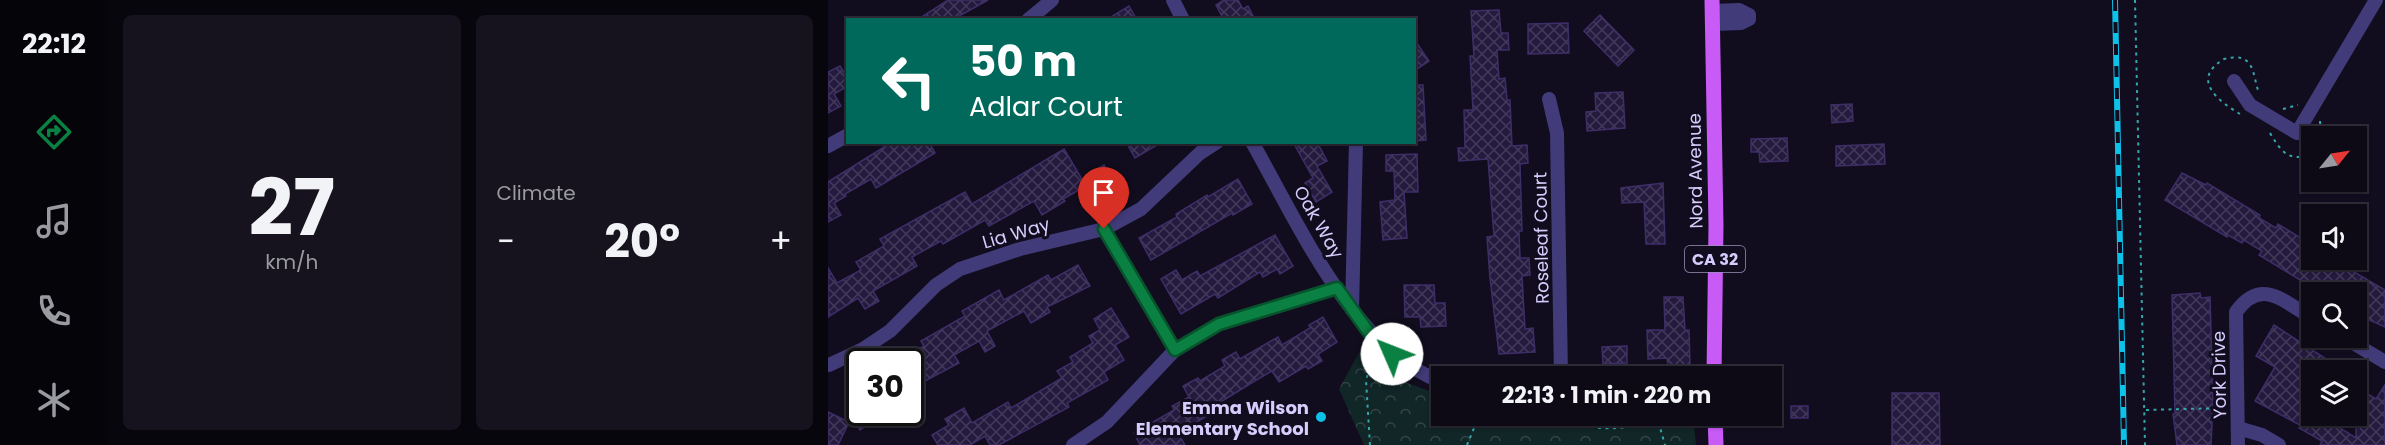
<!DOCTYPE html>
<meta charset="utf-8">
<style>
:root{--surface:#0d0a16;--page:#16131f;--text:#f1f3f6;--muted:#9a9aa1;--line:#2d2b35;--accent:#0b8043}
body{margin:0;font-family:Poppins,sans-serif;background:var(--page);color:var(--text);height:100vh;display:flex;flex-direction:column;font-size:22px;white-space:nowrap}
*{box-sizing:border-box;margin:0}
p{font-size:20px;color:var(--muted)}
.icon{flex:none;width:33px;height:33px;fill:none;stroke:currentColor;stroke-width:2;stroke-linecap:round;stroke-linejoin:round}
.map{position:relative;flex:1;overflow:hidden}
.sheet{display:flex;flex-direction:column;gap:15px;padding:15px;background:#07060c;width:720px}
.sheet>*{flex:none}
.top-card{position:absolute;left:18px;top:18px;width:570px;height:126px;border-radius:0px;box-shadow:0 2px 4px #0004,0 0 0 2px var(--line);background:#00695c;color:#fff;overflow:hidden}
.needle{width:39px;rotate:60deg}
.fabs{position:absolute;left:1473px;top:126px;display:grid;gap:12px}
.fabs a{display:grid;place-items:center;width:66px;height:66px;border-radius:0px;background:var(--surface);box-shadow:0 2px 4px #0004,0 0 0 2px var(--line);font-size:30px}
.speed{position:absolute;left:18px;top:348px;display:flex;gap:12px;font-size:30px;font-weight:700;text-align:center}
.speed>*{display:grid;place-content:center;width:78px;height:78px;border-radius:50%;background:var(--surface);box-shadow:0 2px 4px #0004,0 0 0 2px var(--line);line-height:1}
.speed .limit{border:3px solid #111;border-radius:9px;background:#fff;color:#111}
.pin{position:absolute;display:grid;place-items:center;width:51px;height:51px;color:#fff;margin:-62px -26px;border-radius:50% 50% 50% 0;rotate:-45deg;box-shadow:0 0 6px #0007}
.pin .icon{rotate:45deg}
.me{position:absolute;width:66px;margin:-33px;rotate:314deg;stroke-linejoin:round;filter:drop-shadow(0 0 4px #0008)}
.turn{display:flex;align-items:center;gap:21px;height:126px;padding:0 24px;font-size:27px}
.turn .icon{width:78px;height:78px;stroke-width:2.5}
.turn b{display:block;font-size:42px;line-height:51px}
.big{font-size:45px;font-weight:700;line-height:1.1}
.sheet .tile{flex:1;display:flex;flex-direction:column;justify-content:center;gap:9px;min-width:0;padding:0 21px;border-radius:9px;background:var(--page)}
.sheet .dial{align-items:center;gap:0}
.dial b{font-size:78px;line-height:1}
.heat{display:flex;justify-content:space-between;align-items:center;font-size:33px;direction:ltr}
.sheet .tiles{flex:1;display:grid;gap:15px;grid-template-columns:repeat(2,1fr)}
.trip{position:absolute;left:603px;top:366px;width:351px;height:60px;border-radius:0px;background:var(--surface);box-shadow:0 2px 4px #0004,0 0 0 2px var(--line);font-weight:700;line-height:60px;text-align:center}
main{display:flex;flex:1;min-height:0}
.tabs{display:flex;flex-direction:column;width:108px;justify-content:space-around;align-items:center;background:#050409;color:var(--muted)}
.tabs .icon{width:42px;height:42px}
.tabs .on{color:var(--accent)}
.tabs b{font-size:27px;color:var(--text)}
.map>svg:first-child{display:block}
</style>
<main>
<nav class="tabs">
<b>22:12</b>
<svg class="icon on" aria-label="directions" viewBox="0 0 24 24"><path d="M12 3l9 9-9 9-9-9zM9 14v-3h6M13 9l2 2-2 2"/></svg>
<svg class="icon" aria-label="music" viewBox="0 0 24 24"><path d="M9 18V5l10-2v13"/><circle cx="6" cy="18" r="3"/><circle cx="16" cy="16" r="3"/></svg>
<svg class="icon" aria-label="phone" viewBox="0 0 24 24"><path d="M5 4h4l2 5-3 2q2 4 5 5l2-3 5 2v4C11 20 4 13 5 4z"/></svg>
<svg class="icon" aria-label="climate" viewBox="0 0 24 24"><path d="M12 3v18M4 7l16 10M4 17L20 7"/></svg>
</nav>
<section class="sheet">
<div class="tiles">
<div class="tile dial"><b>27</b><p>km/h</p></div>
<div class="tile"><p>Climate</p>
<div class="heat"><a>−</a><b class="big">20°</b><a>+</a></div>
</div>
</div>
</section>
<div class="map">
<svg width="1557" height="445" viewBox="0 0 1557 445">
<defs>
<pattern id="park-crowns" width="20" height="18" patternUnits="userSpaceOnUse" patternTransform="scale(1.5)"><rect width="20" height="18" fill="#112627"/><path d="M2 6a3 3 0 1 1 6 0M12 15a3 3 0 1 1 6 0" fill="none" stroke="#334447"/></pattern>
<pattern id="building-cross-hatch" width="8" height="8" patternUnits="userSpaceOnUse" patternTransform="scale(1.5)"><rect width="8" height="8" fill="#241a3e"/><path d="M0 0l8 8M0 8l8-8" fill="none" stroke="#433a5b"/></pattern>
</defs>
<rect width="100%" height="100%" fill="#110d1e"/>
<path fill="url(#park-crowns)" d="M533,349L579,383L613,395L614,416H865L868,445H536L511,389Z"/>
<g fill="url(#building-cross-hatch)" stroke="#3e2e68" stroke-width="1.5">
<path d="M120,0H160L131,16L133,20H89Z"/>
<path d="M396,0H410L415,9L420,6L427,20H396L388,5Z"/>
<path d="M301,6L309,20H278Z"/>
<path d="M671,10L673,33H680L681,50H669L671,79L677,78L679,100H682L684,146L699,145L700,163L692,164L694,231H691L692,258H701L702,275L694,276L697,329L705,328L707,352L671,354L662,278L659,237L666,236L660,159L631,161L630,148H637L636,110H645L642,56H646L643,11Z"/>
<path d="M772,15L806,50L790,66L756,31Z"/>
<path d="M740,23L741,53L700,54V24Z"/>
<path d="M586,39L601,61L586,71Z"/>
<path d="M12,66L20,79V86L6,94L13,106L0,113V72Z"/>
<path d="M586,85H595L598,140L586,141Z"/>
<path d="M795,92L797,128L759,131L758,112L768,111L767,93Z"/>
<path d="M1024,104L1025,121L1004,123L1003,105Z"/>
<path d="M959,138L960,161L932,162L931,152H923V139Z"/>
<path d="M64,142H76L78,146L85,142H101L107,153L48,188L43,179L17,194L18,196L6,203L13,215L0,222V182Z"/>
<path d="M298,142H334L307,158Z"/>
<path d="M465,142H489L499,161L489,166L504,192L488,202L477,183L485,178Z"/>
<path d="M1056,144L1057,164L1008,166V146Z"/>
<path d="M236,149L258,186L235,199L237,201L214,215L206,201L161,226L157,220L115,244L113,241L84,257L89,266L45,291L51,301L37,309L30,298L0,317V268L9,283L33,270L28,262L56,246L52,239L137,192L144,204Z"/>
<path d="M589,154L590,192H576L579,238L555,240L552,202L567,200L566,171H558V155Z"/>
<path d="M276,165L287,182L268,193L258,176Z"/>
<path d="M1354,173L1378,185L1379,183L1432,215L1431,218L1448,228L1450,224L1484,245V260H1506L1557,290V327L1528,314V292H1492L1431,255L1434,251L1416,240L1414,243L1400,235L1399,237L1337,200Z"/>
<path d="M410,179L424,204L405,215L404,213L323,260L311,238L349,217L348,214L379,195L380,197Z"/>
<path d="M835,183L837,244H818L816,202L794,203L793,188Z"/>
<path d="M447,235L465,266L452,274L449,269L435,277L432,272L390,298L387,294L353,314L333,279L348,270L354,280L369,271L372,276Z"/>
<path d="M250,265L262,286L219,307L222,312L203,323L196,311L159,331L167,346L157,352L151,341L126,355L131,363L82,389V362H68L96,346L93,341L137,316L134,311L171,290L176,300L220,275L223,280Z"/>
<path d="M576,285H606L607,303H617L618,326L593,327L592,317H577Z"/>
<path d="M1372,293L1373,298L1382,297L1385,402L1383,445H1349L1345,414H1347L1344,295Z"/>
<path d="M836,297H855L857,330H861L862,365L840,366L839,358L820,359L819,330H837Z"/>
<path d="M283,308L301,337L287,345L296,360L276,372L280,380L239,403L241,407L171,445H162L157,436L142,445H110L104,435L121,425L117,419L136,408L144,423L180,402L183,408L234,378L229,371L245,362L242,357L265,343L261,336L272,330L266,319Z"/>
<path d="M495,317L509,342L490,354L494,361L480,369L478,366L451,382L444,371L425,382L386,406L389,410L350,433L357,445H312L306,433L346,410L344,406L361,397L355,386L370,378L372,381L397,366L394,360L408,352L412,359L450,337L454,345L482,328L481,325Z"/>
<path d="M1446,325L1515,370H1484V416H1493L1528,438V387L1548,399L1557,385V445H1492L1494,441L1471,428L1472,425L1427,401L1447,367L1428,356Z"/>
<path d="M799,346V363L775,364L774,347Z"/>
<path d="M1064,393H1111L1112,445H1064Z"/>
<path d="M32,397V412H59L32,430L17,406Z"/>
<rect x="963" y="406" width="17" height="12"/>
<path d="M0,412L21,422L10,445H0Z"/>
</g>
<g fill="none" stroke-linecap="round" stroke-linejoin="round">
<g stroke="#34a7a9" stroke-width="2" stroke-dasharray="3 4.5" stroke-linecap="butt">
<path d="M1307,0L1317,445"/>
<path d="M1455,109L1470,105"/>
<path d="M1412,114C1392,102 1361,80 1396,59C1428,51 1424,75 1431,93"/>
<path d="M1492,121L1493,136"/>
<path d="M1442,133C1452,150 1462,165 1484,152"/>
<path d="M1318,410L1396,408"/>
<path d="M743,416C764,437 804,425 831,424"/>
<path d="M836,416L831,424L837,445"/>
<path d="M542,445L538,380L545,358"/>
<path d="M639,445L651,416"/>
</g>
<g stroke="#423b7a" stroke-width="14">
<path d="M345,0L355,20"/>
<path d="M884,11L911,10L921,15V19L913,23L884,24"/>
<path d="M200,20L224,0"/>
<path d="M1406,81L1422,105L1469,133L1548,0"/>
<path d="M721,99L729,133L733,376"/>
<path d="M424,142C469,221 525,350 614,382"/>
<path d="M0,146L20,135"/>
<path d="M276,229L347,350"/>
<path d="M524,310L528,142"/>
<path d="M1517,338L1557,362"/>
<path d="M1,365L35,349L62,331L108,285L132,269L192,249L276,229L313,209L372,153L389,142"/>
<path d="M1410,428L1434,435L1451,445"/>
<path d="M245,445L279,422L347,350L391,324L509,288"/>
<path d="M1410,445L1408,312C1433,277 1455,301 1484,318"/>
</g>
<g stroke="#c85af6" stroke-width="15">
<path d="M884,0L888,225L886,376"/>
<path d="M887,416L888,445"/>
</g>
<g stroke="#0dc1e9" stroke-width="6">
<path id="rail" d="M1287,0L1296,445"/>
</g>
<use href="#rail" stroke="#110d1e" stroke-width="4" stroke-dasharray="11" stroke-linecap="butt"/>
</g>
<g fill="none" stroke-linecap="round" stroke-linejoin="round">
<g stroke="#07532c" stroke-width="15">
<path id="route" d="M276,229L347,350L391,324L509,288L542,334L564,354"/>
</g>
<use href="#route" stroke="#0b8043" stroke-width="10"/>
</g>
<circle fill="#0dc1e9" stroke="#110d1e" stroke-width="2" cx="493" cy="417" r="6"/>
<g text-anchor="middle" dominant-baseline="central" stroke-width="6" stroke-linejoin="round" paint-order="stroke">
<rect fill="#110d1e" stroke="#9b93b9" stroke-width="1.5" x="857" y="246" width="60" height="26" rx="4.5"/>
<g font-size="16" font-weight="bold" fill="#d6cdfc">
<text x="887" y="259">CA 32</text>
</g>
<g font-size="18" fill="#d6cdfc" stroke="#110d1e">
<text transform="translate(867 171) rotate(-91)">Nord Avenue</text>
<text transform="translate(491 222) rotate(60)">Oak Way</text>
<text transform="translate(188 233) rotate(-16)">Lia Way</text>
<text transform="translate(713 238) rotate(-91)">Roseleaf Court</text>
<text transform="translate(1391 375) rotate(-91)">York Drive</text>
</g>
<g font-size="18" font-weight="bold" fill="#d6cdfc" stroke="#110d1e" text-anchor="end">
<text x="481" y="407">Emma Wilson<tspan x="481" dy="21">Elementary School</tspan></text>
</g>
</g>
</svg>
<div class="fabs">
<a><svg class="needle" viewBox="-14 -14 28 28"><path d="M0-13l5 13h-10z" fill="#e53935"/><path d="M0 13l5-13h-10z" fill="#9a9aa1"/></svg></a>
<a><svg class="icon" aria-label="sound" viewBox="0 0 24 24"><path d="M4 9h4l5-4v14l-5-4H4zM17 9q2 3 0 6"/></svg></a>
<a><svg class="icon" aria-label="search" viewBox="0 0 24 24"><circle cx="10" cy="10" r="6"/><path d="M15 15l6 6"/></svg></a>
<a><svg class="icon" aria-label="layers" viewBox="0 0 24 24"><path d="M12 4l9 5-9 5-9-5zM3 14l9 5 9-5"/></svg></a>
</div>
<div class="speed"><div class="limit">30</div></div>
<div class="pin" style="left:276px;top:229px;background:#d93025"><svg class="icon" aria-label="arrive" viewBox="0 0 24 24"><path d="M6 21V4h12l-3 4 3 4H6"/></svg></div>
<svg class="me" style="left:564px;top:354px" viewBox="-20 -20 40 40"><circle r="19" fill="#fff"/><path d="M0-13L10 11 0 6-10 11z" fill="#0b8043"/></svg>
<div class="trip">22:13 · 1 min · 220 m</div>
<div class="top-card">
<div class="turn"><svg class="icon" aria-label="left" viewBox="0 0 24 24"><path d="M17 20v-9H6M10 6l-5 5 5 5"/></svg><div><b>50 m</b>Adlar Court</div></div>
</div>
</div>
</main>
